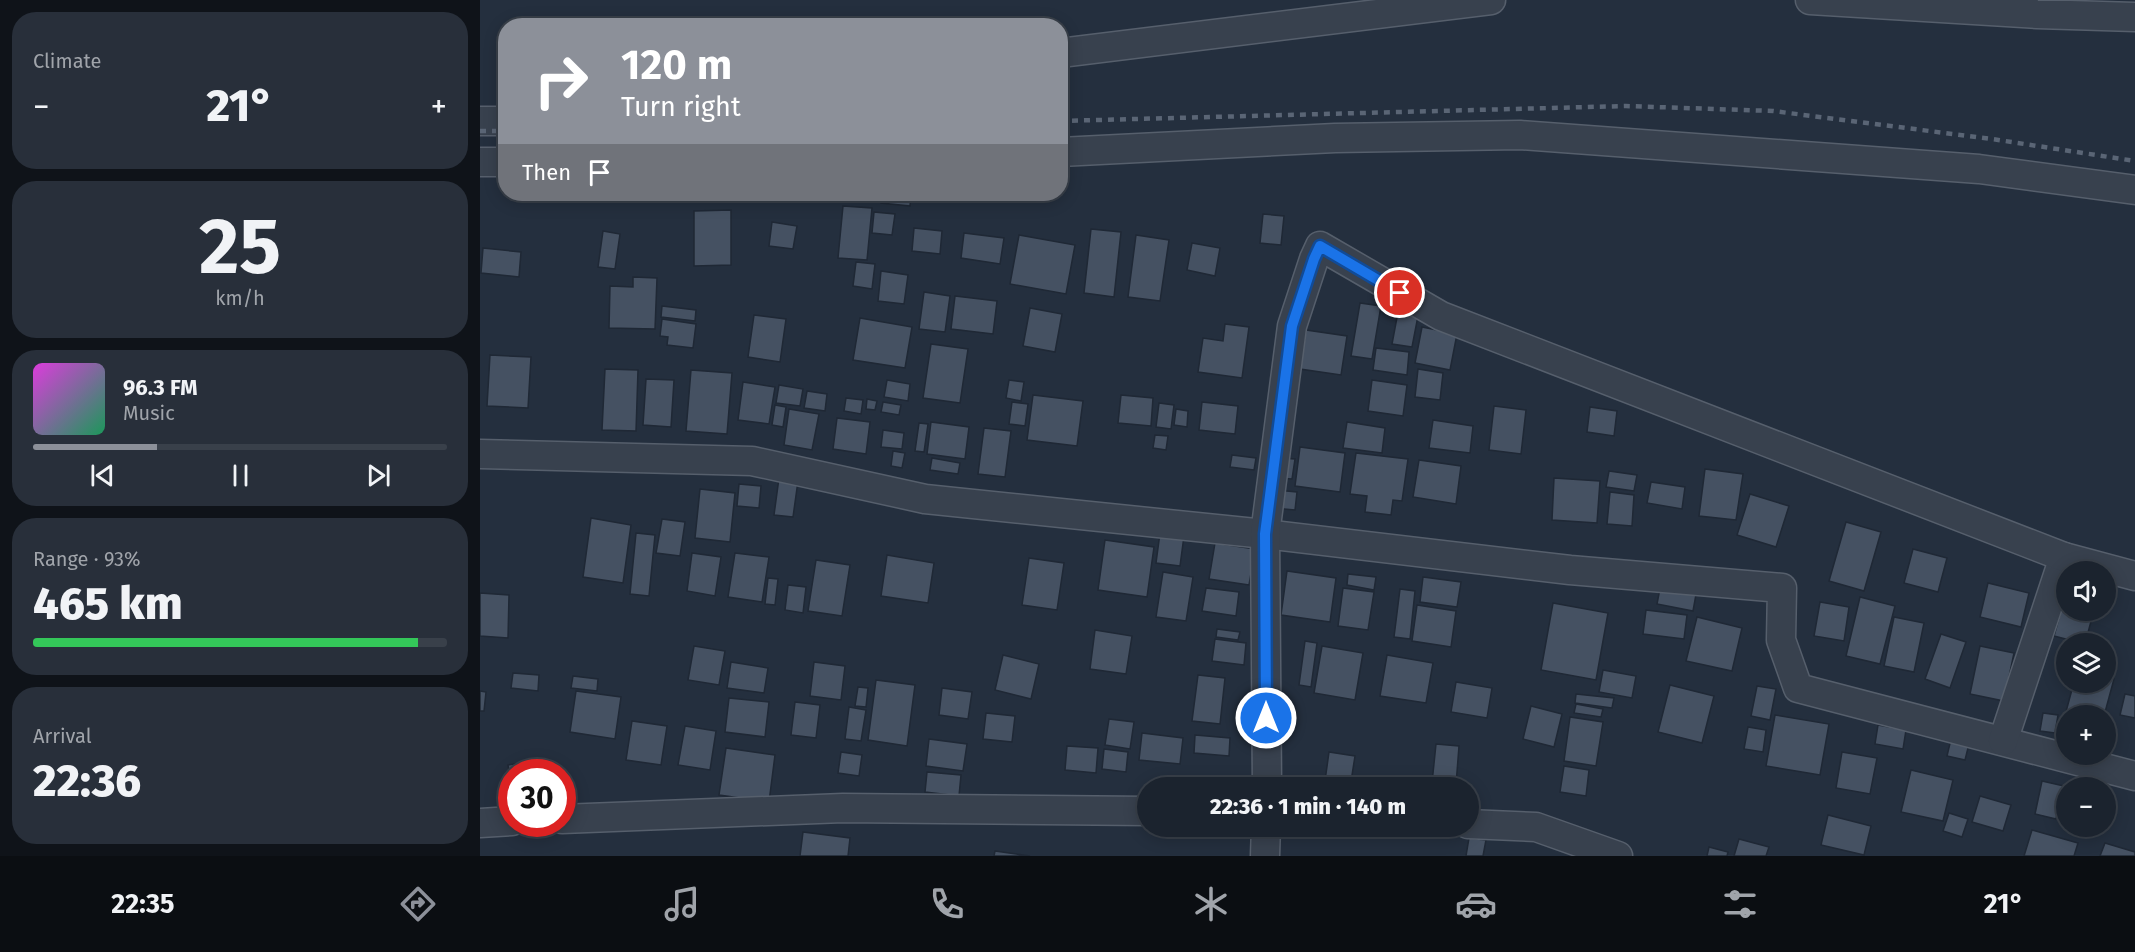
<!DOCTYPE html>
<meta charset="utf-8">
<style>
:root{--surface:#1b232e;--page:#282f3a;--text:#f1f3f6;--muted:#a0a4aa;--line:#39404a;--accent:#8c9099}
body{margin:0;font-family:"Fira Sans",sans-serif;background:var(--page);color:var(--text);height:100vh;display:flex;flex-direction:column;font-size:22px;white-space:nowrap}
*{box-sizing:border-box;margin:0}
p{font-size:20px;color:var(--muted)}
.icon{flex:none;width:33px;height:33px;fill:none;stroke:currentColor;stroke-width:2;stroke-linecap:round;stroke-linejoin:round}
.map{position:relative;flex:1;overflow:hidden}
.side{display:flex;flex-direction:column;gap:12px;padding:12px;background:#0f1319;width:480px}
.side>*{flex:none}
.guide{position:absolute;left:18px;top:18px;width:570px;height:183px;border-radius:24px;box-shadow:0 3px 15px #0003,0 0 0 2px var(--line);background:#8c9099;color:#fff;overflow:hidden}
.fabs{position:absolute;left:1576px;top:561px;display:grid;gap:12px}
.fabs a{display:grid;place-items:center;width:60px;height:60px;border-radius:50%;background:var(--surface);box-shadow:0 3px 15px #0003,0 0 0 2px var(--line);font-size:30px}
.speed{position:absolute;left:18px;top:759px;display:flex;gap:12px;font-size:30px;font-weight:700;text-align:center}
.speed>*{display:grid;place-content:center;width:78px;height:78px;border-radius:50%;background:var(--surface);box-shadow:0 3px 15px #0003,0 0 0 2px var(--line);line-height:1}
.speed .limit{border:9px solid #d22;background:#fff;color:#111}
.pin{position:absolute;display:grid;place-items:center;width:51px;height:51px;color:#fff;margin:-26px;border:3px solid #fff;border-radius:50%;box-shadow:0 2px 6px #0007}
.me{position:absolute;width:66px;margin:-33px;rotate:0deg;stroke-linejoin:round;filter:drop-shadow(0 0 4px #0008)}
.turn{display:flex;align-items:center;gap:21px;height:126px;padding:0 24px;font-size:27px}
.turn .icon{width:78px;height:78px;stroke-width:2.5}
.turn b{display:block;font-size:42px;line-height:51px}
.then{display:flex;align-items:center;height:57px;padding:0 24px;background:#0003;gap:12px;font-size:22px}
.big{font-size:45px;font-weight:800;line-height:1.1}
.side .widget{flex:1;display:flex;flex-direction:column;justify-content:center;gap:9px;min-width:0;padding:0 21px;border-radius:24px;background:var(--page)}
.side .dial{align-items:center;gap:0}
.dial b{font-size:78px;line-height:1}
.song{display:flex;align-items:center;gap:18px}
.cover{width:72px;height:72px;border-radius:9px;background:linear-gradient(135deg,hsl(300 70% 55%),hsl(150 70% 35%))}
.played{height:6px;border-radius:3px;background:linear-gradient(90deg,var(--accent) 30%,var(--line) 30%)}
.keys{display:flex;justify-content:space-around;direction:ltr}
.heat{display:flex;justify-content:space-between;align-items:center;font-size:33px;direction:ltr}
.charge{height:9px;border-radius:4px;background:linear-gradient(90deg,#34c759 93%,var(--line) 0)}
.trip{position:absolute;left:657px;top:777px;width:342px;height:60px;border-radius:30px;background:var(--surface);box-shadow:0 3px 15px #0003,0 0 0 2px var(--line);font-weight:800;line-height:60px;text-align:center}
.tab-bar{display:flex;height:96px;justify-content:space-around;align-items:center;background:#0b0e12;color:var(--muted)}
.tab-bar .icon{width:42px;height:42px}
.tab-bar .active{color:var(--accent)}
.tab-bar b{font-size:27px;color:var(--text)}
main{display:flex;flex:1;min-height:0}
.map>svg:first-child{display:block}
</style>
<main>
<section class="side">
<div class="widget"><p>Climate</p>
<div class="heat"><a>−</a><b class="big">21°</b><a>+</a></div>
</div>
<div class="widget dial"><b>25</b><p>km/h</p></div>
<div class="widget">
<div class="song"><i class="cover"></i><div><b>96.3 FM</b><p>Music</p></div></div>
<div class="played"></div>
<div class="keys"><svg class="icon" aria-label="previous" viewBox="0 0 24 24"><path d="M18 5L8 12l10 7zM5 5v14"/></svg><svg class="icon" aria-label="pause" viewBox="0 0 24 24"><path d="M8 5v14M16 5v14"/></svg><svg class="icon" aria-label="next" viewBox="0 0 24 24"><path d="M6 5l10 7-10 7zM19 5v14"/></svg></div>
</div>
<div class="widget"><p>Range · 93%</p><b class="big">465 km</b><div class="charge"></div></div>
<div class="widget"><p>Arrival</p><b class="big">22:36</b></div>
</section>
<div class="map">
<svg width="1655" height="856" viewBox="0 0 1655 856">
<rect width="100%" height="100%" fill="#242f3e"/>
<g fill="#455162" stroke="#1f2835" stroke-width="1.5">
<path d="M402,194H431L430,206L401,203Z"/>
<path d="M363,206L392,208L387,260L358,258Z"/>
<path d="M251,210V265L214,266V211Z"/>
<path d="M394,212L415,214L412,235L392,233Z"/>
<path d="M783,214L804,216L801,245L780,243Z"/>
<path d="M292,222L317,226L313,249L289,246Z"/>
<path d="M434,228L462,231L460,254L432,251Z"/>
<path d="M611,229L641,232L634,297L604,293Z"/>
<path d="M123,231L140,234L135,269L118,267Z"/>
<path d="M484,233L524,238L520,264L481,258Z"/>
<path d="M539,235L595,245L586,294L530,284Z"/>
<path d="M656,235L689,240L680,301L648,297Z"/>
<path d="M712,243L740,248L735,276L707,270Z"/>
<path d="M3,248L41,252L39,277L1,273Z"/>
<path d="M376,262L395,264L392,289L373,286Z"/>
<path d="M401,271L428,275L424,304L398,301Z"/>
<path d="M153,277L177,278L175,329L129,328L130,286L153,287Z"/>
<path d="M444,292L470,296L465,332L439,329Z"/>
<path d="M475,296L517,301L513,334L471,329Z"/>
<path d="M880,303L901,306L892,359L871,356Z"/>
<path d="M182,306L216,310L215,321L181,317Z"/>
<path d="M550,308L582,314L575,352L543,346Z"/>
<path d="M918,312L938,316L932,347L912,344Z"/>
<path d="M274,315L306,319L300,362L268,357Z"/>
<path d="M380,318L432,327L425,368L373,360Z"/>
<path d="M182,319L216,324L213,348L187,345L188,337L180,336Z"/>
<path d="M745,324L769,327L762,378L718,372L723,338L743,341Z"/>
<path d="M942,327L977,334L970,370L935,363Z"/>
<path d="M826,330L867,336L861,375L820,369Z"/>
<path d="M451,344L488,349L480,403L443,398Z"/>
<path d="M896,348L929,352L927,375L893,370Z"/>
<path d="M10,355L51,357L48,408L7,406Z"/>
<path d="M125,369L158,370L156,431L122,430Z"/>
<path d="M938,369L963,373L960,400L935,397Z"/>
<path d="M211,370L252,373L247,434L206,431Z"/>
<path d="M166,379L194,380L191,427L163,425Z"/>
<path d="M407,380L430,384L428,401L404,397Z"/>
<path d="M529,380L544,382L541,401L526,398Z"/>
<path d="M892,380L927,385L923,416L888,411Z"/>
<path d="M263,382L295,387L289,424L258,420Z"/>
<path d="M299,385L323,389L320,406L296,403Z"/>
<path d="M327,391L347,394L345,411L324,408Z"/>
<path d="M553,395L603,401L597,446L547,440Z"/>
<path d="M641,395L673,398L671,426L638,423Z"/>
<path d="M366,398L383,400L381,414L364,411Z"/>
<path d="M387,399L397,401L395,410L386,409Z"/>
<path d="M403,402L421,405L419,415L401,412Z"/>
<path d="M532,402L548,404L545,426L529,424Z"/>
<path d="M722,402L758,406L755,434L719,430Z"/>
<path d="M679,403L694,405L691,429L676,427Z"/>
<path d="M295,405L306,407L303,427L292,425Z"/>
<path d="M1014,406L1046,410L1041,454L1009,450Z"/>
<path d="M1110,407L1137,411L1134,436L1107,432Z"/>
<path d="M309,409L339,414L332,450L304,445Z"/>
<path d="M696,409L708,411L707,427L694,425Z"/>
<path d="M357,418L390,422L386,454L353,449Z"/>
<path d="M953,420L993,426L990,453L949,448Z"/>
<path d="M451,422L489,427L485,459L447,454Z"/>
<path d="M867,422L905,428L902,453L863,448Z"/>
<path d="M439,423L448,424L444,452L435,451Z"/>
<path d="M504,428L531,431L525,477L498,474Z"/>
<path d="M403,430L424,433L422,449L401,447Z"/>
<path d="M675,435L688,436L686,450L673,448Z"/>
<path d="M820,447L865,453L860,492L815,486Z"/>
<path d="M413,451L425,453L422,468L411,466Z"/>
<path d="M876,453L928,459L922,501L913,500L911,515L885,512L887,496L870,494Z"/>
<path d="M752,455L776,458L774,470L750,467Z"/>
<path d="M452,458L480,463L478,474L450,470Z"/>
<path d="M801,458L815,459L812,479L798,478Z"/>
<path d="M939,460L981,466L976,504L933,497Z"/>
<path d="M1225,469L1263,474L1256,520L1219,516Z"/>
<path d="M1129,471L1157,475L1154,491L1126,487Z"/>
<path d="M299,478L318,481L313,517L294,515Z"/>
<path d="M1074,478L1120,481L1117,523L1072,520Z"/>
<path d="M1171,482L1205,487L1202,509L1167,503Z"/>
<path d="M259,484L281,486L279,508L257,506Z"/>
<path d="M220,489L255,493L250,542L215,538Z"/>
<path d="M796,490L817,492L815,510L793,508Z"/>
<path d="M1130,492L1154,495L1152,526L1127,524Z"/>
<path d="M1270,494L1309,506L1296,547L1257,535Z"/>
<path d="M111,518L151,525L143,583L103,577Z"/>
<path d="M182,519L205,522L200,556L176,553Z"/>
<path d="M1366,522L1401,532L1384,591L1349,581Z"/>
<path d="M156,533L175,535L169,596L150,594Z"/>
<path d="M680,533L704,536L700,566L676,563Z"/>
<path d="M625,540L674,547L667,597L618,590Z"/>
<path d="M735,543L775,549L769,585L729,579Z"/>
<path d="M1433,549L1467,558L1458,592L1424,583Z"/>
<path d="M212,553L241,557L235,596L207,591Z"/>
<path d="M255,553L289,557L282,602L248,597Z"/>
<path d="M407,555L454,563L448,603L401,596Z"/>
<path d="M549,558L584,563L577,610L542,605Z"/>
<path d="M336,560L370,565L362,616L328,611Z"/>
<path d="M807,571L856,578L850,622L801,615Z"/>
<path d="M683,572L713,577L706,621L676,617Z"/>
<path d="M868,574L896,577L894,590L867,585Z"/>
<path d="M943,577L981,582L977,607L940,602Z"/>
<path d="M288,578L298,579L295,605L285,604Z"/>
<path d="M1181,583L1217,589L1213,611L1177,604Z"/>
<path d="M1508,583L1549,593L1541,627L1500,617Z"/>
<path d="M308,585L326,587L323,613L305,610Z"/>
<path d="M726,588L759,592L756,616L722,611Z"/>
<path d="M863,588L894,592L888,630L858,626Z"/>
<path d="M920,589L935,591L930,639L914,637Z"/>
<path d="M0,593L29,595L28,638L0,636Z"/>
<path d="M1586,593L1587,610H1614L1605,644L1574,636Z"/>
<path d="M1380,597L1415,606L1400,664L1366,656Z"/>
<path d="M1340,602L1369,607L1364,641L1334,636Z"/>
<path d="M1073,603L1128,613L1116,680L1061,670Z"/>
<path d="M937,605L976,611L971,647L932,641Z"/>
<path d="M1166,610L1207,615L1204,639L1163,634Z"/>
<path d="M1217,617L1262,628L1252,671L1206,661Z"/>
<path d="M1414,617L1444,623L1434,672L1404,666Z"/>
<path d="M737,629L760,632L758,640L736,637Z"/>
<path d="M615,630L652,636L646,674L610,669Z"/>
<path d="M1461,634L1486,642L1470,688L1445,679Z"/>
<path d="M735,639L766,643L764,665L732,661Z"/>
<path d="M825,641L837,643L831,687L819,685Z"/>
<path d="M214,646L245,651L239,685L208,680Z"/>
<path d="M842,646L883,653L875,700L834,693Z"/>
<path d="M1500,646L1534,653L1524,701L1490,694Z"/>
<path d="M523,655L559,664L551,699L515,690Z"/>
<path d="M907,655L953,663L946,703L900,696Z"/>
<path d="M251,662L288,668L284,693L247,688Z"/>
<path d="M334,662L365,666L361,700L330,696Z"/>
<path d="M1123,670L1156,676L1152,698L1119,692Z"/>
<path d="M33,673L59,675L58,691L31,688Z"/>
<path d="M718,675L745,678L740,724L712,721Z"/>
<path d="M93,676L118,679L117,691L91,688Z"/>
<path d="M1626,677L1634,679L1624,716H1587V720L1584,719L1594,682H1626Z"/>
<path d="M396,680L435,685L427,746L388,740Z"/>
<path d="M976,682L1012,688L1007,718L971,712Z"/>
<path d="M1190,685L1234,696L1222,743L1178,732Z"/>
<path d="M1277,686L1296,689L1290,720L1271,716Z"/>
<path d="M378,687L388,688L386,707L375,706Z"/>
<path d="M462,688L492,692L488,719L459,715Z"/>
<path d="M0,691L6,692L4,711H0Z"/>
<path d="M96,691L141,697L135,739L90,732Z"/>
<path d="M1096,694L1134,698L1132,708L1095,703Z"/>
<path d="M1645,694L1655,696V718L1640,715Z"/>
<path d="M249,698L289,702L285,737L245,732Z"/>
<path d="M315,702L340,705L336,738L311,735Z"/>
<path d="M1096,704L1123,709L1121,717L1094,713Z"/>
<path d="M1051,706L1082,714L1074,747L1043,739Z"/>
<path d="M369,707L386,710L381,741L365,739Z"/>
<path d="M506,713L535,716L532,742L503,739Z"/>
<path d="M1563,713L1578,715L1575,733L1560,731Z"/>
<path d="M1295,715L1349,724L1340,775L1286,766Z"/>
<path d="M1090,717L1123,722L1116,766L1084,761Z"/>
<path d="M629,719L654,722L650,749L625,745Z"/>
<path d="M152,721L187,726L181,765L146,760Z"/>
<path d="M1398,725L1426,730L1423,749L1395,744Z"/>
<path d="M205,726L236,731L230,770L198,765Z"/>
<path d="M1268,727L1286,730L1283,752L1264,749Z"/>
<path d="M662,733L703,738L700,764L659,760Z"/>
<path d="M715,735L750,738L749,756L714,753Z"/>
<path d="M449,739L487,744L483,771L446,766Z"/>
<path d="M1471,739L1489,744L1485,760L1467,756Z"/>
<path d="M956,744L979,746L976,785L952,783Z"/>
<path d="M587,746L618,748L616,773L585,770Z"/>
<path d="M246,748L295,755L289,802L239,795Z"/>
<path d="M624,749L648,752L646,772L622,769Z"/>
<path d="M361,752L382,755L379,776L358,773Z"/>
<path d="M849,752L875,756L870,788H844Z"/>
<path d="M1362,752L1397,758L1390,794L1356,788Z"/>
<path d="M52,761L55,772H32L31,782L28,765Z"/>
<path d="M1084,766L1109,770L1106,796L1080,792Z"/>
<path d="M1431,770L1473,780L1463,821L1421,812Z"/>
<path d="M447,772L481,775L479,796L445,792Z"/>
<path d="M1562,781L1584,786L1576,819L1555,814Z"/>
<path d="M1500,796L1531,805L1523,831L1492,822Z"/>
<path d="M1587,801V823L1581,822Z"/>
<path d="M1469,813L1488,819L1482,837L1463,831Z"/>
<path d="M1348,815L1391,826L1384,855L1341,845Z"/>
<path d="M1552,830L1598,843L1594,856H1544Z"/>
<path d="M323,832L370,838L368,856H320Z"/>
<path d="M989,838L1006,840L1003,856H986Z"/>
<path d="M1259,839L1289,847L1286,856H1254Z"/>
<path d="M1625,843L1655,852V856H1620Z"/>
<path d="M1229,847L1248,852L1247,856H1227Z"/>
<path d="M515,851L550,856H514Z"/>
</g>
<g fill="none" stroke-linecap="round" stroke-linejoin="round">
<g stroke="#565f6c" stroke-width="31">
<g id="minor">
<path d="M1330,0L1557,14L1655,17"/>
<path d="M580,53L1011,0"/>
<path d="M0,121H26"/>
<path d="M580,152L855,138L1040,135L1499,169L1655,190"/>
<path d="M0,162H26"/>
<path d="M0,454L272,461L445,499L785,534L1090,570L1302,588L1301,640L1318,688L1655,776"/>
<path d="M1523,741L1584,557"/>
<path d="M787,788L785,534L812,326L834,259L840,246L961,316L1584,557L1655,576"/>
<path d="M82,819L363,808L668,811"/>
<path d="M0,823L32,821"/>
<path d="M988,824L1056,827L1138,856"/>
<path d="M785,856L786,826"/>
</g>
</g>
<use href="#minor" stroke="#38414e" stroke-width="28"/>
<g stroke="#5a6575" stroke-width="4.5" stroke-dasharray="6 6" stroke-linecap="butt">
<path d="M580,121L1146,106L1293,111L1512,139L1655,161"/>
<path d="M0,131H26"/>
</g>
</g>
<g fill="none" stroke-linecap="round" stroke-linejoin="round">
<g stroke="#114b97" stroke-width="15">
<path id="route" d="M786,718L785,534L812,326L834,259L840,246L920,293"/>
</g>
<use href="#route" stroke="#1a73e8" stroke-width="10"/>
</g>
</svg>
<div class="fabs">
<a><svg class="icon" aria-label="sound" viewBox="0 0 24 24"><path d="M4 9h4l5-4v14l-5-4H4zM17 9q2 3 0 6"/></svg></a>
<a><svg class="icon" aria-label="layers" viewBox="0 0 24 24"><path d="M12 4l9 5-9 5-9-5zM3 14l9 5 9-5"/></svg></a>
<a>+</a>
<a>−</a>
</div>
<div class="speed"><div class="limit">30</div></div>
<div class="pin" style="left:920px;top:293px;background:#d93025"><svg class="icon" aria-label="arrive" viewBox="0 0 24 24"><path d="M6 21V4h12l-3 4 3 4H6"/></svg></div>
<svg class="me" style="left:786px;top:718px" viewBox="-20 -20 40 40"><circle r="17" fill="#1a73e8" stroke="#fff" stroke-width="3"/><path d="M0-11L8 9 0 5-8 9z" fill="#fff"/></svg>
<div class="trip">22:36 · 1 min · 140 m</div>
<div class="guide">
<div class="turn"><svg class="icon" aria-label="right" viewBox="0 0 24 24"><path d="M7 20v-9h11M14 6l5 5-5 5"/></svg><div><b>120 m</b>Turn right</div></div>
<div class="then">Then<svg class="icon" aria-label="arrive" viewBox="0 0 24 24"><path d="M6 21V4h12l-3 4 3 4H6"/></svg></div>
</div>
</div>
</main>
<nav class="tab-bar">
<b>22:35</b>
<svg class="icon active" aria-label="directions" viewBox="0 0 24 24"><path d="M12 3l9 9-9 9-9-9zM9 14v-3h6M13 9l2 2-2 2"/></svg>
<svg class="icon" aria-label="music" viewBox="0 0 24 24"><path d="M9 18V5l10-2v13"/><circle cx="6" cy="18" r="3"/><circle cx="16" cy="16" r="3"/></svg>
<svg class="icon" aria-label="phone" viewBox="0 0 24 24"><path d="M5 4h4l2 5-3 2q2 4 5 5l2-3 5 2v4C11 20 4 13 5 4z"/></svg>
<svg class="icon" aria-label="climate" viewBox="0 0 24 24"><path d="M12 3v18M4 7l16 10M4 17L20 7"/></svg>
<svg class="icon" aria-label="car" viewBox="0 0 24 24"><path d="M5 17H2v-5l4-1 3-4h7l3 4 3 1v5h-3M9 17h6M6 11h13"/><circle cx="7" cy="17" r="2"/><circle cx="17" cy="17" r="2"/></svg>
<svg class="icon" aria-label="filters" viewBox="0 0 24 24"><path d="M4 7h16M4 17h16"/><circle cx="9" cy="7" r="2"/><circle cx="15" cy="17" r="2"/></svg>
<b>21°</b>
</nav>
